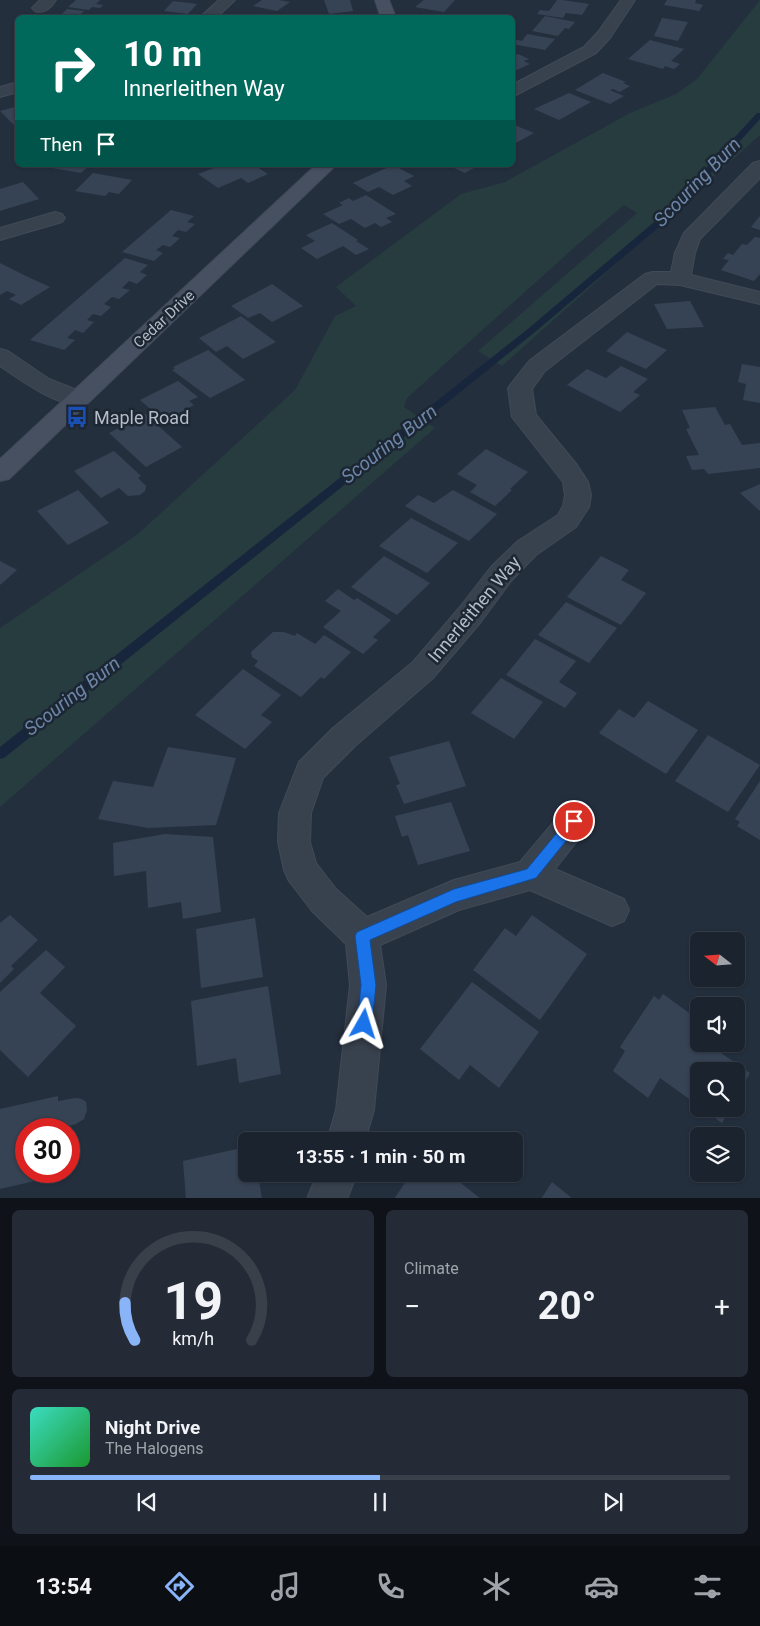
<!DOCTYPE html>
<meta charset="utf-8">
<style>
:root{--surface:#1b232e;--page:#242b36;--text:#f1f3f6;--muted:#a0a4aa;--line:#39404a;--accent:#8ab4f8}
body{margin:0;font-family:Roboto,sans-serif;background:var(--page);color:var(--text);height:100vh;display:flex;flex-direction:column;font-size:19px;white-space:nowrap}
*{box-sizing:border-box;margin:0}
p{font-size:16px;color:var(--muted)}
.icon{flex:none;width:28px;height:28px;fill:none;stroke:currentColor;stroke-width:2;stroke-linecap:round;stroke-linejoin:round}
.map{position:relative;height:1198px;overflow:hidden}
.details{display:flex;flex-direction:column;gap:12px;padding:12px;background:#0f1319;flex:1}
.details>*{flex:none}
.guide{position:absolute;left:15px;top:15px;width:500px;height:152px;border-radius:8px;box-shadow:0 1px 4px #0004,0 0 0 1px var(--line);background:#00695c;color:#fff;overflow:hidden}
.needle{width:32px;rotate:287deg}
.tools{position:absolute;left:690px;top:932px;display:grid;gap:10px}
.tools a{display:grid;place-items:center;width:55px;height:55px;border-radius:8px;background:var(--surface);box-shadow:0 1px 4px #0004,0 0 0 1px var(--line);font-size:25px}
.speed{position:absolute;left:15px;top:1118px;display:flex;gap:10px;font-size:25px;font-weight:700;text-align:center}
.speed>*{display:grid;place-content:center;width:65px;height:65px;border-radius:50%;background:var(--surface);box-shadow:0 1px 4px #0004,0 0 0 1px var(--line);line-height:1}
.speed .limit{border:8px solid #d22;background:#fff;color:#111}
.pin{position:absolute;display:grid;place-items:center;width:42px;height:42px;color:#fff;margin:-21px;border:2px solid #fff;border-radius:50%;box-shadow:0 1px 5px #0007}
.me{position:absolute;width:55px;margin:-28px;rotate:6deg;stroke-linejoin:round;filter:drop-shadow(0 0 4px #0008)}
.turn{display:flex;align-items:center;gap:18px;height:105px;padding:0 25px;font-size:22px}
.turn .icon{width:65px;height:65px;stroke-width:2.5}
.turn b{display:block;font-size:35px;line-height:42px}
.then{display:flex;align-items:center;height:48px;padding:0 25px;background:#0003;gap:10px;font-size:19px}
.big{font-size:38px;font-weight:700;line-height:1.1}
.details .card{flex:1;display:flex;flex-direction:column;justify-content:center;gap:8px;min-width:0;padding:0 18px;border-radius:8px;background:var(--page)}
.details .dial{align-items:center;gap:0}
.dial svg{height:130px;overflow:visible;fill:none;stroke:var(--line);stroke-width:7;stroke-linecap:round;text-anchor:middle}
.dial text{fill:var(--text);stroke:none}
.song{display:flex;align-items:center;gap:15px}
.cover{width:60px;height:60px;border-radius:8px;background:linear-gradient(135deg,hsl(170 70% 55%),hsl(130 70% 35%))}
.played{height:5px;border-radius:2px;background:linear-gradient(90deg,var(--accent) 50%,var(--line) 50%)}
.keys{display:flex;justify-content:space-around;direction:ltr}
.heat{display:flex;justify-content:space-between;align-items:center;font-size:28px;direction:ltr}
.details .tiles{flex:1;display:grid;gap:12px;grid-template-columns:1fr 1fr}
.card:last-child{grid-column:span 2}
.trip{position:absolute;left:238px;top:1132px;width:285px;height:50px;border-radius:8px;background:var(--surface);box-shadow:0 1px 4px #0004,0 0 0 1px var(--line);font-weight:700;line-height:50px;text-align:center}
.tabs{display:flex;height:80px;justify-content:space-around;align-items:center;background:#0b0e12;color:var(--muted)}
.tabs .icon{width:35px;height:35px}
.tabs .active{color:var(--accent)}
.tabs b{font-size:22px;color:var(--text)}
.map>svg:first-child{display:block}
</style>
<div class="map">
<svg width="760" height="1199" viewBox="0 0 760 1199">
<rect width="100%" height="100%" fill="#242f3e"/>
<path fill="#263c3f" d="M760,0V135L502,366L478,351L637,213L624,205L576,246L407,398L404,407L435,428L0,807V628L138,534L295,390L335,316L356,306L336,287L461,194L505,182L630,113L676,94L697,79Z"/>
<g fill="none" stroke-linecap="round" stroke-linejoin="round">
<path fill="#17263c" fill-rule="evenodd" d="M757,113H760V119L672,216L535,332L4,758L0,759V747L529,328L666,212Z"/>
</g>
<g fill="#364354">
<path d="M76,0H100L96,4L103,5L100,8L92,7L89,10L68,7Z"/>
<path d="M262,0H279L290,2L277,11L253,6Z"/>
<path d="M324,0H350L353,11L329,14Z"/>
<path d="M424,0H455L444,12L415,7Z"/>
<path d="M557,0H562L589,4L582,15L566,13L563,18L537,14L540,10L549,11Z"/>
<path d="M667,0H696L695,3L703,5L699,11L664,5Z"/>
<path d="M173,1L197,4L188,14L164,11Z"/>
<path d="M67,9L84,11L77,18L60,16Z"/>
<path d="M352,14L354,18H325V16Z"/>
<path d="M545,16L575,22L569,29L565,28L558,36L532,31Z"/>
<path d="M662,18L688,22L678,41L654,36Z"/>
<path d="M527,34L555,39L545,50L512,44V39L522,41Z"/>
<path d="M650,40L684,49L671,61L680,64L674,69L665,66L663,69L628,59Z"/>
<path d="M518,54L529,59L524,61L530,64L512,72V56Z"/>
<path d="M603,73L626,82L623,83L630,86L620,92L613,89L610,90L624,96L610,104L575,90Z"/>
<path d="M569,93L591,102L559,120L534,109Z"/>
<path d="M18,106V129L0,111Z"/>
<path d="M512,124L534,133L512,145Z"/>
<path d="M55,165H90L81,173L52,168Z"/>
<path d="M222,165H254L268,174L248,183L241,178L218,188L198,174Z"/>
<path d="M393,165L414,176L404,181L412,186L393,195L379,187L368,192L353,183Z"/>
<path d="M448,165H479L465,173Z"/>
<path d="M93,173L132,180L119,194L109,192L105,196L75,191Z"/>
<path d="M23,182L39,199L0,211V189Z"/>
<path d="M366,195L396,214L386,218L392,222L381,227L375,223L365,228L351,219L339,224L323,214L343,205L339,203L349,198L353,201Z"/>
<path d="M171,210L194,216L187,222L195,224L186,232L178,230L172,236L180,238L170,247L163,245L156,250L163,253L154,261L122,252Z"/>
<path d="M760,216V230L751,227Z"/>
<path d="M332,223L358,240L356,241L369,249L356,255L343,246L317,259L301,248L315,241L306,235Z"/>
<path d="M755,237L760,238V274L754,281L721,270L729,260L723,259L728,253L733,255L742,244L747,245Z"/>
<path d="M125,258L148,265L140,272L147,275L137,284L129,281L122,288L130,290L119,299L112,297L104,304L111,307L101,316L93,314L87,320L94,322L83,333L75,330L67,338L75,340L64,350L30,340Z"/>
<path d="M0,263L28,277L50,287L21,305L9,299L16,295L7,291L0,295Z"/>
<path d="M272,284L303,306L272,322L260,313L248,318L231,306Z"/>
<path d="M690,301L704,327L667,329L654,304Z"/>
<path d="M241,316L276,342L243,359L227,346L216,352L199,338Z"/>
<path d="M627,332L667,350L646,369L606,351Z"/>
<path d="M208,350L245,380L210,398L172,370L175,369L173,367Z"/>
<path d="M742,364L760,367V403L743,400L746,384L738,382Z"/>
<path d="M621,366L648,379L633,392L640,395L620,412L567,385L587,369L606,378Z"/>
<path d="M178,381L198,397L189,401L194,405L164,421L140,400Z"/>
<path d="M715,407L725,425L730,424L742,445L760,443V468L708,474L704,469L692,470L686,456L699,455L686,429L690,428L682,410Z"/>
<path d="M145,414L182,447L146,467L109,433Z"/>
<path d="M486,449L528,472L510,489L512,490L495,506L470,492L477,485L457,474Z"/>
<path d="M114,451L141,476L138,478L146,486L145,491L140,495L128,496L119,488L101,498L74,471Z"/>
<path d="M760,484V511L740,493Z"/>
<path d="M78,490L109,523L68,545L37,511Z"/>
<path d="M453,490L497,514L469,541L405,506L418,495L434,503Z"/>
<path d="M411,518L458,543L427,573L379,546Z"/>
<path d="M384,556L430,583L397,615L351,587Z"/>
<path d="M601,556L629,570L621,580L646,593L621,625L567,597Z"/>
<path d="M0,561L17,570L0,585Z"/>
<path d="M338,589L354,600L357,598L391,620L373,637L378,640L363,654L323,627L341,611L325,601Z"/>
<path d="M566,602L617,628L589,663L538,635Z"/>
<path d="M273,632H284L295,636L297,633L315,644L324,635L351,652L324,679L321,677L301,697L254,666L258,661L252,657L251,652Z"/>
<path d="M535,639L576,661L559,682L577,693L565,708L506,675Z"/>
<path d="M243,669L281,695L261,715L272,722L245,749L195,715Z"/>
<path d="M501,678L543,702L514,739L471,713Z"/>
<path d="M648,701L698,730L666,774L599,733L619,709L634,718Z"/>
<path d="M708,735L760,765L728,812L675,781Z"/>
<path d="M449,741L466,786L404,804L396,785L400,784L389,757Z"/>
<path d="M168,747L236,758L216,825L148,828L98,819L113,781L153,787Z"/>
<path d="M760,781V840L737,826L740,822L735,819Z"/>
<path d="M451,802L470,851L418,865L408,835L402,837L395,816Z"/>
<path d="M165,834L213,837L221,912L183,919L181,902L148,908L146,871L114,876L113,843Z"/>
<path d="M10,915L38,940L11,966L14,969L0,983V923Z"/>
<path d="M532,915L587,954L540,1020L473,970L505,928L516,936Z"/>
<path d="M255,918L263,977L201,988L196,929Z"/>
<path d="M46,950L65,967L40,993L76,1026L28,1077L0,1050V992Z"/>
<path d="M472,982L539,1032L499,1088L470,1065L459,1080L420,1049Z"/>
<path d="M268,986L281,1074L239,1083L236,1058L197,1066L191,1001Z"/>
<path d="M663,994L692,1015L689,1020L699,1027V1044H708L750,1073L736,1098V1071H699V1106L660,1078L648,1098L613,1071L625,1051L620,1047L654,996L659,1000Z"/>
<path d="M58,1096V1101L75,1098L82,1099L86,1102L87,1110L84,1119L76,1124L59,1129H26V1171H61V1175L0,1189V1109Z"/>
<path d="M702,1109H730L722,1123Z"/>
<path d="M449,1134L458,1135L466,1141H439L442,1137Z"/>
<path d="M246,1147V1174H258L262,1199H186L183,1161Z"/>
<path d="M411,1174H462L457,1180L481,1199H394Z"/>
<path d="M552,1182L573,1199H541Z"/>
</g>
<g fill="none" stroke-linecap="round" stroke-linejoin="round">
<g stroke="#414a57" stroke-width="2">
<g id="street">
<path d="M40,0H56C51,8 44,14 35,11L32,8Z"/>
<path d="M219,0H235L216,18H199Z"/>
<path d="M621,0H635L610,38L596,53L512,97V85L584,47L598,32Z"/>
<path d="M18,82V92L0,97V87Z"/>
<path d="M760,161V178L700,239L695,253L691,275L760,292V304L680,285L657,284L545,371L532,389L536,415L577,465L588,482L591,495L589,507L576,527L536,555L511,581L480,623L433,678L355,746L323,778L311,813L310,842L316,863L336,889L367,917L454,880L520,862L563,811L574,807L585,811L590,821L585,831L555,869L624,899L629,910L624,921L612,926L530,890L459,910L380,945L386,985L374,1110L365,1141H327L336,1110L350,985L346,944L312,911L289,881L284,870L278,842L279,813L299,762L333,728L413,662L460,607L491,567L518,541L558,515L563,506L565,495L563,482L512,417L508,388L529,361L645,274L652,272H671L675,253L684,233L753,163Z"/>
<path d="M55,212L62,214L65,218L62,222L0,240V228Z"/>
<path d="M0,349L8,351L49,379L87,394L91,399L87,404C63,411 20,380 0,366Z"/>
<path d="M317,1174H357L347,1199H307Z"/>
</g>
</g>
<g stroke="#414a57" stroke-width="2">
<g id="secondary">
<path d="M375,0H389L396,18H381Z"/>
<path d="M316,165H336L9,479L0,481V459Z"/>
</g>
</g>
<use href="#street" fill="#38414e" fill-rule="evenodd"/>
<use href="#secondary" fill="#465061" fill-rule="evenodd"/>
</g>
<path fill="#1a73e8" stroke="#114b97" d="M574,815L579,817L581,821L579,825L536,878L456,902L370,940L376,985L372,1024L370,1030L364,1032L359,1030L357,1024L361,985L355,936L357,932L454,889L527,869L570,817Z"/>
<defs>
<g id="bus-bare" transform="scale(1.725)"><path d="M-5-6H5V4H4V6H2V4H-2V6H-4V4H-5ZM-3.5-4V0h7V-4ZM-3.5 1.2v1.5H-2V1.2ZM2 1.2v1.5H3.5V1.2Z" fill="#1a4fb4" stroke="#1d2633" stroke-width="2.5" paint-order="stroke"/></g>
</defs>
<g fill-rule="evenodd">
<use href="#bus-bare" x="77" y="417"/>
</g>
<g text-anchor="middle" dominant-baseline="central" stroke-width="5" stroke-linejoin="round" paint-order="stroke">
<g font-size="15" fill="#b4bcc9" stroke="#1d2633">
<text transform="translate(164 319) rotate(-43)">Cedar Drive</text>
</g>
<g font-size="18" fill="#b4bcc9" stroke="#1d2633" text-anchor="start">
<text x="94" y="417">Maple Road</text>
</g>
<g font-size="18" fill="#b4bcc9" stroke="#1d2633">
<text transform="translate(474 609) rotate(-50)">Innerleithen Way</text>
</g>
<g font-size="19" font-style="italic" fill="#6d86a8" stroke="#1d2633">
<text transform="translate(697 182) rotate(-46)">Scouring Burn</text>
<text transform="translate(389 444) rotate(-38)">Scouring Burn</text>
<text transform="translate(72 696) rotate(-38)">Scouring Burn</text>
</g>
</g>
</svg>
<div class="tools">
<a><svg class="needle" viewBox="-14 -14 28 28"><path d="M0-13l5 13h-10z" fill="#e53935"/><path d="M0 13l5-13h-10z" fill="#a0a4aa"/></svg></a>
<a><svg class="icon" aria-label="sound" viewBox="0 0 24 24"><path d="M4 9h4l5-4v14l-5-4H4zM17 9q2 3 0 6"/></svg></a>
<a><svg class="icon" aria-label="search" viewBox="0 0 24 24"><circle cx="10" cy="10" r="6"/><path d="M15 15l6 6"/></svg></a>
<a><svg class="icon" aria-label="layers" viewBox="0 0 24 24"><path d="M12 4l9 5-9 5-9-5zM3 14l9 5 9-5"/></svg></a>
</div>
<div class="speed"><div class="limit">30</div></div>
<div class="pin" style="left:574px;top:821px;background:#d93025"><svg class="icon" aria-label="arrive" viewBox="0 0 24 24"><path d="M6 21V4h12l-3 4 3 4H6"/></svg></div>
<svg class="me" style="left:364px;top:1024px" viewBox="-20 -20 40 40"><path d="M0-17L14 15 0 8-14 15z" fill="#1a73e8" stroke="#fff" stroke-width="4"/></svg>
<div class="trip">13:55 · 1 min · 50 m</div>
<div class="guide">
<div class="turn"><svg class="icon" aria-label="right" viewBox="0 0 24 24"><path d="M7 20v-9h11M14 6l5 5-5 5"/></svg><div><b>10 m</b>Innerleithen Way</div></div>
<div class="then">Then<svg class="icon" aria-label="arrive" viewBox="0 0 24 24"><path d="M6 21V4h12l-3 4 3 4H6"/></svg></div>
</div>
</div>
<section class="details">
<div class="tiles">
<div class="card dial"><svg viewBox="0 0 100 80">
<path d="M14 69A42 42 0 1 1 86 69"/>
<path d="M14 69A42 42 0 0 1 8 46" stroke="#8ab4f8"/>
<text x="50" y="56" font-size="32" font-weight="700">19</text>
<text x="50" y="72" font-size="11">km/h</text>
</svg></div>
<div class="card"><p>Climate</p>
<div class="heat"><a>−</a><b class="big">20°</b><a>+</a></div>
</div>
<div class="card">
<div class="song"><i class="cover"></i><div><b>Night Drive</b><p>The Halogens</p></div></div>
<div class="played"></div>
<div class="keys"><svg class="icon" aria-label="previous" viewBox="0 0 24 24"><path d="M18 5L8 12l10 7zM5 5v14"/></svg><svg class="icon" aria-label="pause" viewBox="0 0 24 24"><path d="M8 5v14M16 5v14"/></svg><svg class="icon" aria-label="next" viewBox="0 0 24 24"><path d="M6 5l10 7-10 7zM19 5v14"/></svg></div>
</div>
</div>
</section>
<nav class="tabs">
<b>13:54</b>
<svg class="icon active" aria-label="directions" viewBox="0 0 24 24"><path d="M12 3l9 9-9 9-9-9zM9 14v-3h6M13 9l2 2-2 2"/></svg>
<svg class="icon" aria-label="music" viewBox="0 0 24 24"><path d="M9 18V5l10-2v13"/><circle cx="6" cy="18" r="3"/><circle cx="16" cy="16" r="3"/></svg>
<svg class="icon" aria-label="phone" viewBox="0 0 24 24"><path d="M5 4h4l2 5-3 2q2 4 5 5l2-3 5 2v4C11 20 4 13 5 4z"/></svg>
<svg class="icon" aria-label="climate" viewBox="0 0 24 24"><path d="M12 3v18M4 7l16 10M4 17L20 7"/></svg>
<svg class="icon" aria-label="car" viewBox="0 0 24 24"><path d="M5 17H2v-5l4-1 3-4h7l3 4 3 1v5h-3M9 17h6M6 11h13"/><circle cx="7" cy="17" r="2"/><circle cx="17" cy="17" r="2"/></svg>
<svg class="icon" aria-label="filters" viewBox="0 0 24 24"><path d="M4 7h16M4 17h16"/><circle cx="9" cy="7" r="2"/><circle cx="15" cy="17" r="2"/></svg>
</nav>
